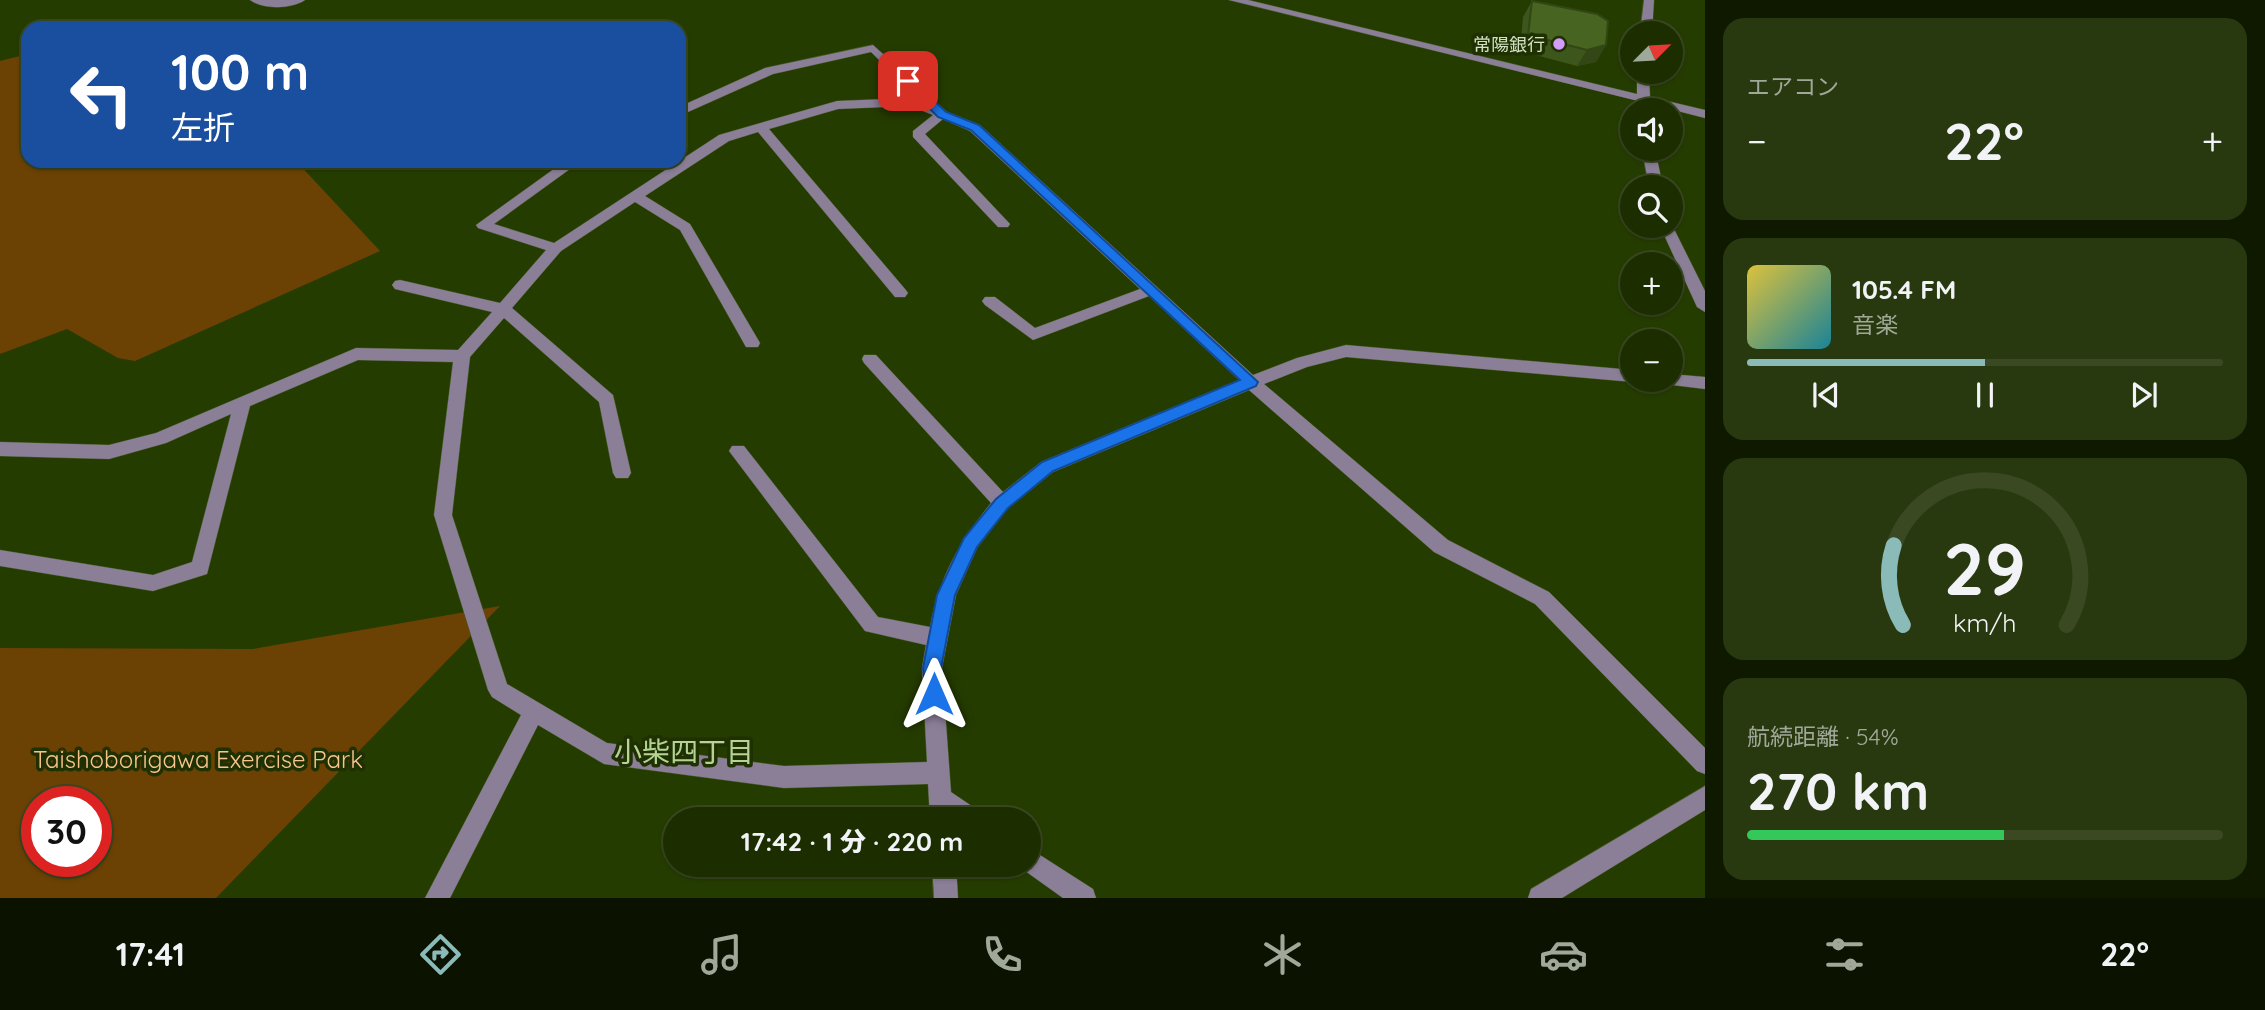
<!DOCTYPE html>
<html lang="ja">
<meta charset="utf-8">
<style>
:root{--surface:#1c2d00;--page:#29390f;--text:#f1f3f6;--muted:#a0a899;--line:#3a4922;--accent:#8bbbb9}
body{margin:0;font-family:Quicksand,"Noto Sans JP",sans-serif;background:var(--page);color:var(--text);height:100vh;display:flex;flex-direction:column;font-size:26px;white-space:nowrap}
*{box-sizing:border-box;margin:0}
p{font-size:23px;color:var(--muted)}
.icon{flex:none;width:38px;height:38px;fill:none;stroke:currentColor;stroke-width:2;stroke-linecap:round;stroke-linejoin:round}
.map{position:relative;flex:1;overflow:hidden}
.details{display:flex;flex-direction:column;gap:18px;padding:18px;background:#0f1900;width:560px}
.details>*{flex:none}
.guide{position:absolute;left:21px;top:21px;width:665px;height:147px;border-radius:21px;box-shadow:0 2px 5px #0004,0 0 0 2px var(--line);background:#1a4fa0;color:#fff;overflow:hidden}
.needle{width:46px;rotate:66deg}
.buttons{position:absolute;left:1620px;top:21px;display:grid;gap:14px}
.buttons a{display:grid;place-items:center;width:63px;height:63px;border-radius:50%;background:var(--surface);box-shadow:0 2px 5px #0004,0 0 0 2px var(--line);font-size:35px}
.speed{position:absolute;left:21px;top:786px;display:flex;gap:14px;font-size:35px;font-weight:700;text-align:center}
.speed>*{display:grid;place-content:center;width:91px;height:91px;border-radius:50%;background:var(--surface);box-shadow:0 2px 5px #0004,0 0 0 2px var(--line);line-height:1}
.speed .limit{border:10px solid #d22;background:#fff;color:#111}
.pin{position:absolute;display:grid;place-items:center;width:60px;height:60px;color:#fff;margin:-30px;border-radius:14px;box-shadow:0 4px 10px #0006}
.me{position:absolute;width:77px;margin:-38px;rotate:0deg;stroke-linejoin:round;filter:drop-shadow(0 0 5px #0008)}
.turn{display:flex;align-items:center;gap:24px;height:147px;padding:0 35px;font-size:32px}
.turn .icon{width:91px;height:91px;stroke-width:2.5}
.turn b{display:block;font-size:49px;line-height:60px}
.big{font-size:52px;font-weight:800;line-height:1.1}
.details .card{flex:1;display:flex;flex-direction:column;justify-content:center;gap:10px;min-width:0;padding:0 24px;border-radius:21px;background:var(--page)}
.details .dial{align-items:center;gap:0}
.dial svg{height:182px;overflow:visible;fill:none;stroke:var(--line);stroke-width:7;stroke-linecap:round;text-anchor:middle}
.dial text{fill:var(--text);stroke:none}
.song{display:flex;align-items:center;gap:21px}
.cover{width:84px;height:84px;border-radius:10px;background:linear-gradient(135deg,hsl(50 70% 55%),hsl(190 70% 35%))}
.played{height:7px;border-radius:4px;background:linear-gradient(90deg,var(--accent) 50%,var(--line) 50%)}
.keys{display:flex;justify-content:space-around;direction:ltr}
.heat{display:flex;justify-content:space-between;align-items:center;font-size:38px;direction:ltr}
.charge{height:10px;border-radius:5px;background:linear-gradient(90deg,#34c759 54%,var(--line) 0)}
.trip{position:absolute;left:663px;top:807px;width:378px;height:70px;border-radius:35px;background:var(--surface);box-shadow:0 2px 5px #0004,0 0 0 2px var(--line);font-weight:800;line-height:70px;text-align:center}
.tab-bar{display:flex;height:112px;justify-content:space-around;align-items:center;background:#0b1200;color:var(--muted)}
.tab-bar .icon{width:49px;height:49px}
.tab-bar .active{color:var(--accent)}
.tab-bar b{font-size:32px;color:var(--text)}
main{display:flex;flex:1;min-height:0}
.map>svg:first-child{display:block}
</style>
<main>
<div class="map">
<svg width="1705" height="898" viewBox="0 0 1705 898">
<rect width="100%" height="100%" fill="#253c00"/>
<g fill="#6b4203" fill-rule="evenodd">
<path d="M28,54V161H296L380,251L135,361L118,358L67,329L0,354V61Z"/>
<path d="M500,606L216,898H0V648L253,649ZM37,802H96V861H37Z"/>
</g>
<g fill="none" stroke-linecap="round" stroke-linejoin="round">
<g stroke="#445a23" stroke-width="1">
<g id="minor">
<path d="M250,0H305C292,9 263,10 250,0Z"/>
<path d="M1229,0H1248L1637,94V72H1649L1650,97L1705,110V118L1650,104V110H1638V101Z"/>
<path d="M1644,0H1654L1652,33H1640Z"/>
<path d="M873,45L947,112L980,125L1253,375L1297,358L1346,345L1633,370V380H1639L1633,382L1346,357L1307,367L1264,384L1448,540L1549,592L1705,748V774L1697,771L1535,604L1434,552L1249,390L1053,472L1008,508L977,548L956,595L942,668L951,792L979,811L982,819H930L928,784L784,788L604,764L538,725L450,898H425L521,715L492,697L488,690L434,515L453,362L358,360L250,406L207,574L153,591L0,566V550L153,575L192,562L231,414L166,443L109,459L0,456V442L109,445L156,433L356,348L458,350L492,312L395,289L392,285L395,281L400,280L500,303L546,250L478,228L476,225L565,161H581L494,224L554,243L719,135L837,101L912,98L922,102L871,52L773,74L679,116V107L765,68ZM910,106L933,115L913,131V137L998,227H1008L1010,224L925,134L943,119L970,131L1140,289L1035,328L995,297H985L982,301L985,305L1033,340L1149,296L1239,380L1041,462L1003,492L876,355H864L862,359L864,363L991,503C958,544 940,576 930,627L878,617L744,446H732L729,451L865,631L926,645L922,668L927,762L784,766L607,743L507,684L452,515L470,357L504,318L599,402L613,473L616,478H628L631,473L613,395L512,308L561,251L635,202L680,230L746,347H758L760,343L690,224L645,196L729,141L758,132L895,297H905L908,293L905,289L769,129L838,109Z"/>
<path d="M1642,149H1655L1663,187H1649Z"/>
<path d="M1671,223L1705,291V312L1697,307L1660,226H1671Z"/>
<path d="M1671,374L1705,377V389L1664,384L1662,380H1671Z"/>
<path d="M1705,786V810L1562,898H1528L1531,889Z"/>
<path d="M1029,848L1093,889L1096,898H1063L1021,868L1019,864H1029Z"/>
<path d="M932,864H956L958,898H934Z"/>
</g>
</g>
<use href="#minor" fill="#8b7e97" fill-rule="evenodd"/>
</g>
<path fill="#3d561c" d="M1532,1L1606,45L1596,62L1577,66L1520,51L1523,17Z"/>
<path fill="#324616" d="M1606,45L1596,62L1577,66L1587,50Z"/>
<path fill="#476420" stroke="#324616" stroke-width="2" d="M1532,1L1597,14L1608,21L1606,45L1587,50L1528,35Z"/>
<path fill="#1a73e8" stroke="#114b97" stroke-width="2" d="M904,79H911L946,112L979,125L1258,382L1256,386L1053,471L1008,508L977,547L955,595L941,668L943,694L940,701L934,703L927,701L923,668L937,595L964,538L996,499L1042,462L1240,380L971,130L938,117L904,83Z"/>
<circle fill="#d29cfd" stroke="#1f3003" stroke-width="2.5" cx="1559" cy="44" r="7"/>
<g text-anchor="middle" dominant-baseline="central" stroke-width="7" stroke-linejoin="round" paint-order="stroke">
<g font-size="18" fill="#d2e2c3" stroke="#1f3003" text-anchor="end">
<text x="1545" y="44">常陽銀行</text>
</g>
<g font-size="24" fill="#f7c48b" stroke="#1f3003">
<text x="198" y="759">Taishoborigawa Exercise Park</text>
</g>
<g font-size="28" fill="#b5d395" stroke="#1f3003">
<text x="684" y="751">小柴四丁目</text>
</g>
</g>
</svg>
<div class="buttons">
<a><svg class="needle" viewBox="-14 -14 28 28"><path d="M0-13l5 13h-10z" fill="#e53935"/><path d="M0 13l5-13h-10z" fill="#a0a899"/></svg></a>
<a><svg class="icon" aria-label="sound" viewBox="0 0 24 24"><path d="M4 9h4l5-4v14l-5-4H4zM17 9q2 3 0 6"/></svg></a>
<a><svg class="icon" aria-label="search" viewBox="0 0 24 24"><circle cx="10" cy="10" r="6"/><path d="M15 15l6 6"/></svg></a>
<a>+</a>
<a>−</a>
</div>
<div class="speed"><div class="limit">30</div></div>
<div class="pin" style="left:908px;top:81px;background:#d93025"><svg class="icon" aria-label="arrive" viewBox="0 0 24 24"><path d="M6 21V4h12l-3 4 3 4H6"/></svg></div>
<svg class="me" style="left:934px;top:694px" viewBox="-20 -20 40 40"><path d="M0-17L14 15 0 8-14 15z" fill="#1a73e8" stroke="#fff" stroke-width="4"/></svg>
<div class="trip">17:42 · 1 分 · 220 m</div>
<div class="guide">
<div class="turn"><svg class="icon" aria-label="left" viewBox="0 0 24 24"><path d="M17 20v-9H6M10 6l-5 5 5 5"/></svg><div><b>100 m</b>左折</div></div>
</div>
</div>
<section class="details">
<div class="card"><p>エアコン</p>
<div class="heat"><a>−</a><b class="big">22°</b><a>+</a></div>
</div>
<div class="card">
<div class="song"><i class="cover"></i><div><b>105.4 FM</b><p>音楽</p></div></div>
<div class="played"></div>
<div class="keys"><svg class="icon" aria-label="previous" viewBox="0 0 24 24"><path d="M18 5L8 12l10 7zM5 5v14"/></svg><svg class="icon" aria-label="pause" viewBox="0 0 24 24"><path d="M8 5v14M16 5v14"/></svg><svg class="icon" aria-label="next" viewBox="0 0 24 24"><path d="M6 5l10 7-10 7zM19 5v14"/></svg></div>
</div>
<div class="card dial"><svg viewBox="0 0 100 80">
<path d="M14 69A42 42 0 1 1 86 69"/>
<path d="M14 69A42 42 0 0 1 10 34" stroke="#8bbbb9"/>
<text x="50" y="56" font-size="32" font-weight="700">29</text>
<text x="50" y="72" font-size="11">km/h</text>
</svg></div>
<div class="card"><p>航続距離 · 54%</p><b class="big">270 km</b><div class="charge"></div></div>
</section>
</main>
<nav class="tab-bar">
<b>17:41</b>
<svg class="icon active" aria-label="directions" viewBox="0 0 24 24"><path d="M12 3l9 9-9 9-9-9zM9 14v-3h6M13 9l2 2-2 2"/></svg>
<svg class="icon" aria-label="music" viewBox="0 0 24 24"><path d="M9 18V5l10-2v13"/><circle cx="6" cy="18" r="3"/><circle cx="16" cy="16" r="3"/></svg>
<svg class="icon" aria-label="phone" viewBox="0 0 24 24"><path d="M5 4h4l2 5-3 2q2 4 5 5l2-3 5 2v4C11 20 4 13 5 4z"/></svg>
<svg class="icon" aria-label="climate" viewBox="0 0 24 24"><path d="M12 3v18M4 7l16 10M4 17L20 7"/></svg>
<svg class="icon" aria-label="car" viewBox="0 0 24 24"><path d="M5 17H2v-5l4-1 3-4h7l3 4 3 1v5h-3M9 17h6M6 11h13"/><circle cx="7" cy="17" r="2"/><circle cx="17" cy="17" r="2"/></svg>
<svg class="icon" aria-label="filters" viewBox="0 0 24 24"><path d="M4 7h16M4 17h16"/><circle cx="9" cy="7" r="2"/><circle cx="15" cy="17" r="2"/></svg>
<b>22°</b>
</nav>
